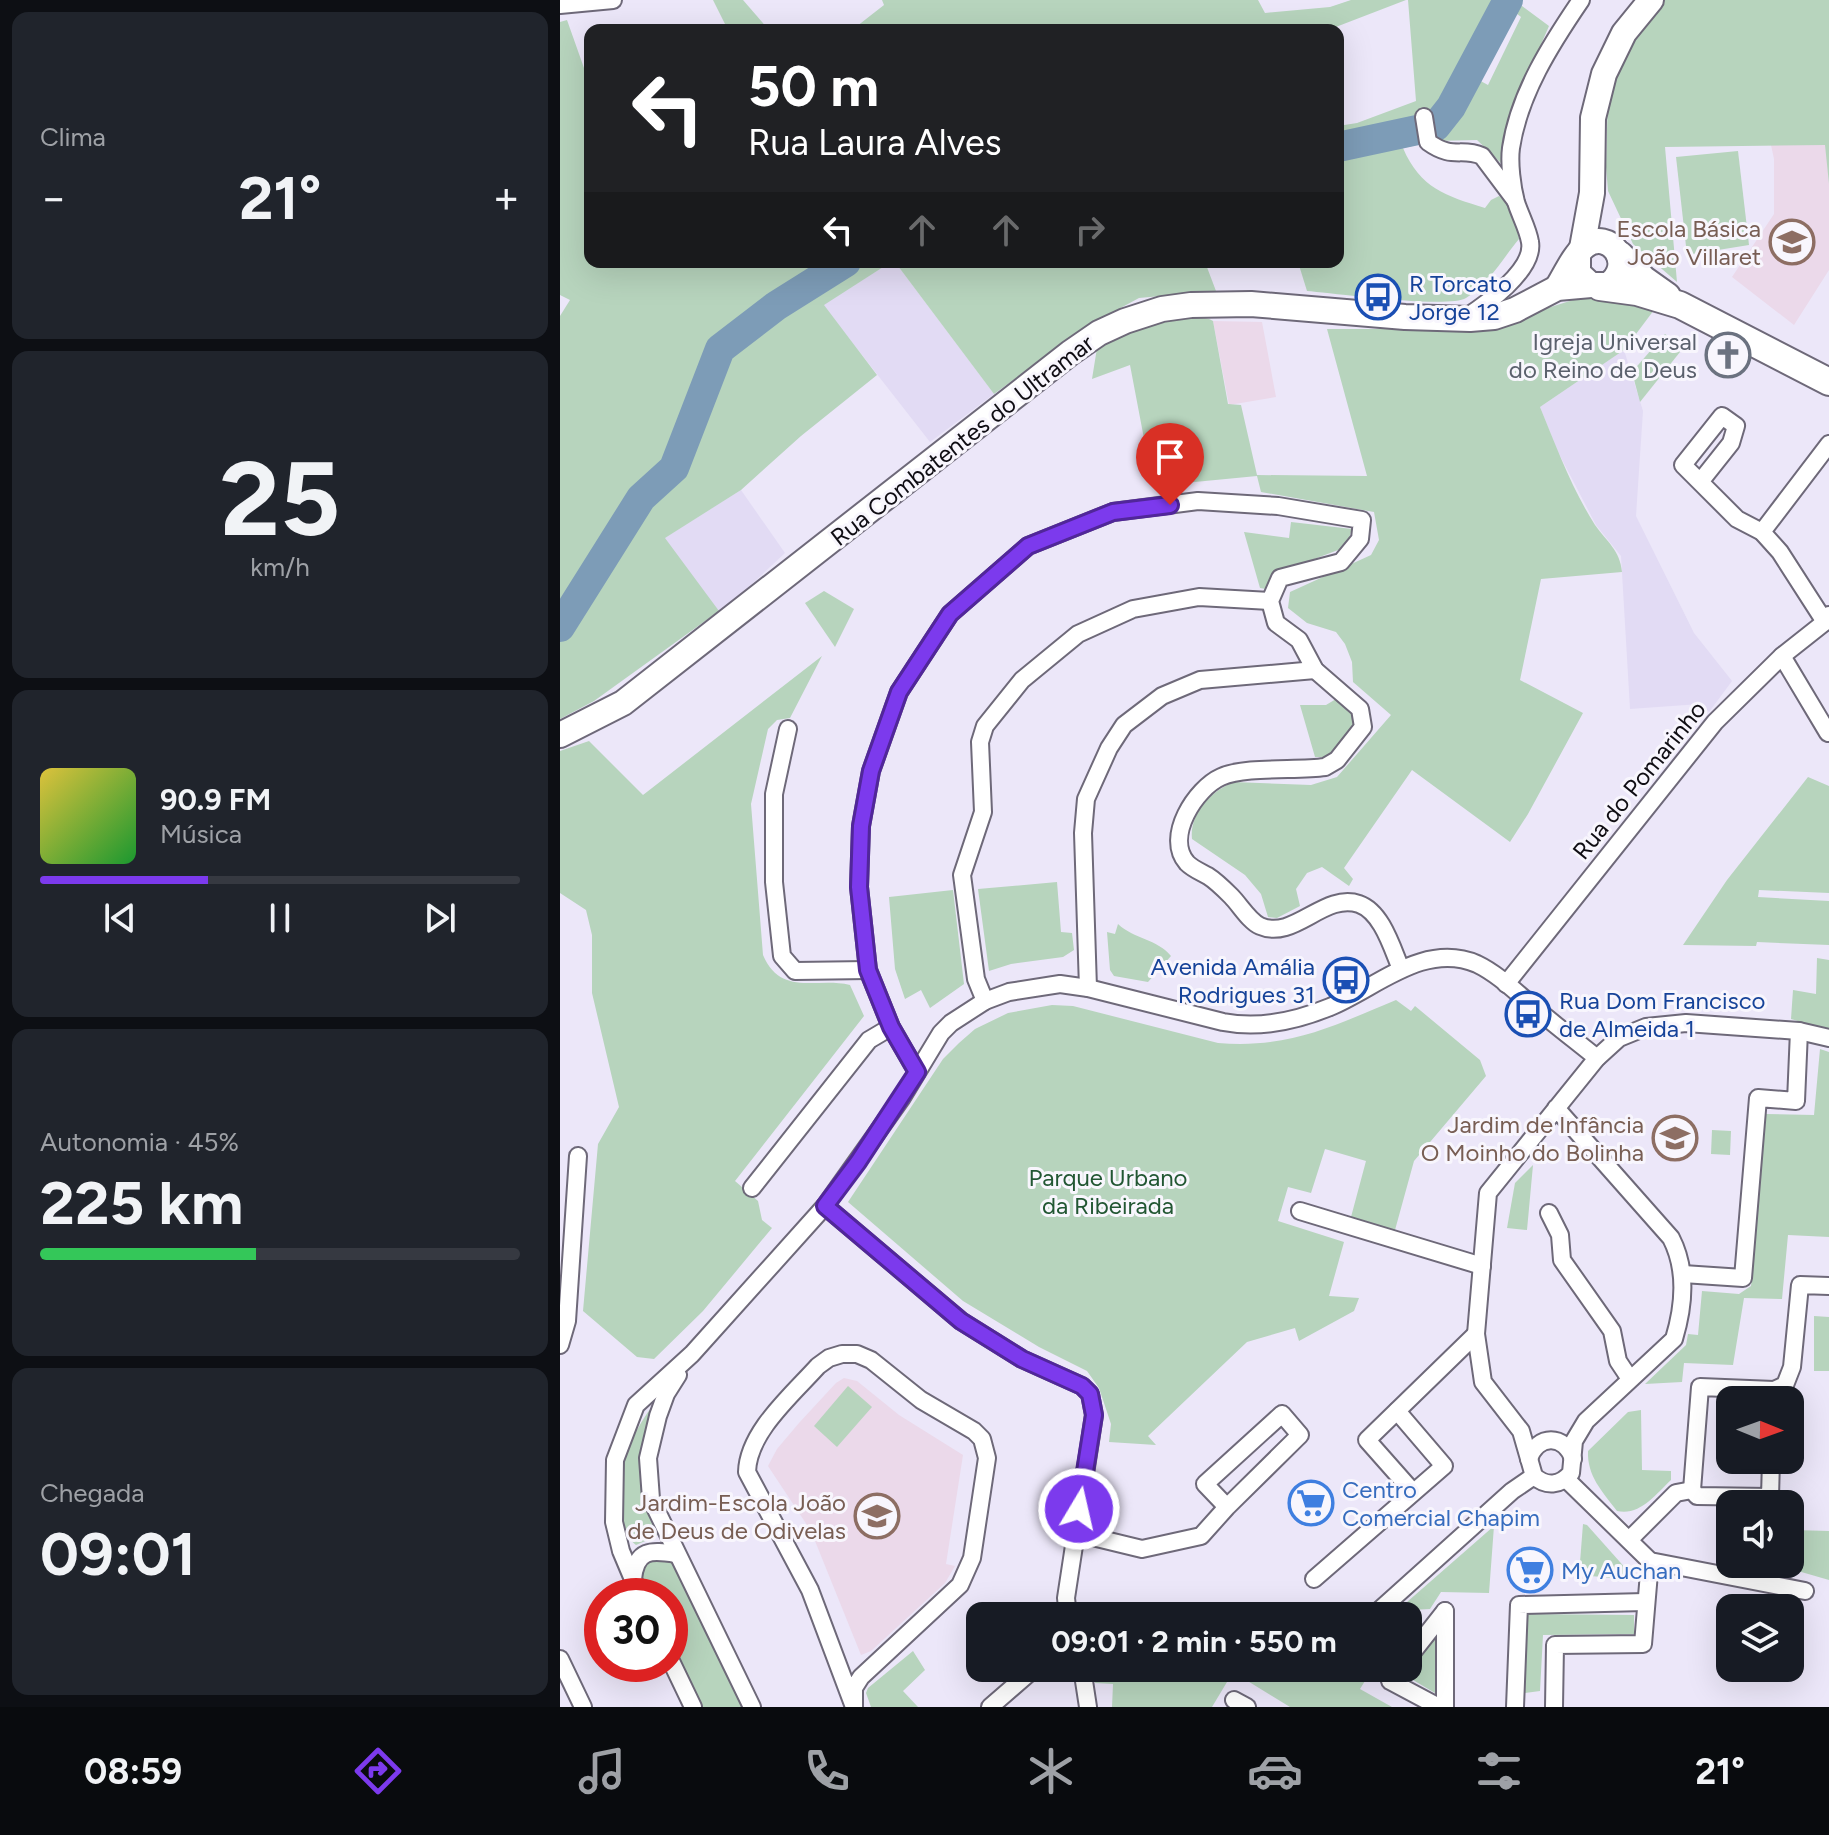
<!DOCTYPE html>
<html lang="pt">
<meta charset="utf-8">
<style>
:root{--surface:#171b24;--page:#20242c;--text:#f1f3f6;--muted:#9ea1a6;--line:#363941;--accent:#7c3aed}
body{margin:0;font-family:Figtree,sans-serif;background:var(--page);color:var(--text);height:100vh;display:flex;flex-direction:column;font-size:30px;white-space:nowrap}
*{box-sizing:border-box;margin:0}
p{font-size:26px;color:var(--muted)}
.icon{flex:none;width:44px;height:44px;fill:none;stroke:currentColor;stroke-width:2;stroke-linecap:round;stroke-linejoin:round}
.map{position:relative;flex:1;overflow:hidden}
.drawer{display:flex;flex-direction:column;gap:12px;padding:12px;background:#0d0f14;width:560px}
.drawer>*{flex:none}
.banner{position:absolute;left:24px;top:24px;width:760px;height:244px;border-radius:16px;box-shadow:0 8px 32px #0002;background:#202124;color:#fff;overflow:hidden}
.needle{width:52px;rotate:91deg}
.controls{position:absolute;left:1156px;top:1386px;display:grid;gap:16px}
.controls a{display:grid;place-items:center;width:88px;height:88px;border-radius:16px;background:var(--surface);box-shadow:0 8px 32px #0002;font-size:40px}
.speed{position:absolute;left:24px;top:1578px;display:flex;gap:16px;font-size:40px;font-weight:700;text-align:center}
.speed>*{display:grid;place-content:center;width:104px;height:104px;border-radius:50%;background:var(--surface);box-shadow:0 8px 32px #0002;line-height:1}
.speed .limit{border:12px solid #d22;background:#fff;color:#111}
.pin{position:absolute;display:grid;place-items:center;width:68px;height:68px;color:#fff;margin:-82px -34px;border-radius:50% 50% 50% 0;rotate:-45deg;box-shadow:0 0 8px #0007}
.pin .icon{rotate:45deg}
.me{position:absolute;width:88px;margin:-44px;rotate:9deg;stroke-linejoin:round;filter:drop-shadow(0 0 6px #0008)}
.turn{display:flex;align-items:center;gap:28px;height:168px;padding:0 32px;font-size:36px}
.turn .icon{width:104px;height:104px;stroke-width:2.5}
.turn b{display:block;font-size:56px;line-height:68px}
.lanes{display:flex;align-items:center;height:76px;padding:0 32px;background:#0003;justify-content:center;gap:40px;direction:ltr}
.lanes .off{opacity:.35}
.big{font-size:60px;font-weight:700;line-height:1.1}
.drawer .widget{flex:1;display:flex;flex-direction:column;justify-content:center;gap:12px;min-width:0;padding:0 28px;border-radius:16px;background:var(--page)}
.drawer .dial{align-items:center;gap:0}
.dial b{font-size:104px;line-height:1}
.song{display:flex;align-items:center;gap:24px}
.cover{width:96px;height:96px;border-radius:12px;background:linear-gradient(135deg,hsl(50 70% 55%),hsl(130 70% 35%))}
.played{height:8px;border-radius:4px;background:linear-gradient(90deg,var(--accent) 35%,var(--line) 35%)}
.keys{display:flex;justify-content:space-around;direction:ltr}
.heat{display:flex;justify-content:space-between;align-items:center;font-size:44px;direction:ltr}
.charge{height:12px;border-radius:6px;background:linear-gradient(90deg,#34c759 45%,var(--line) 0)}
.trip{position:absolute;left:406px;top:1602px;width:456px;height:80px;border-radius:16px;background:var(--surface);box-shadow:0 8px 32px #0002;font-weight:700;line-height:80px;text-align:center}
.tab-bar{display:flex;height:128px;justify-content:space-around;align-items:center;background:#090b0e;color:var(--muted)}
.tab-bar .icon{width:56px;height:56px}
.tab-bar .current{color:var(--accent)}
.tab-bar b{font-size:36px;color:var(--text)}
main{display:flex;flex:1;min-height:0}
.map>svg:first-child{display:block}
</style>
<main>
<section class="drawer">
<div class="widget"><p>Clima</p>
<div class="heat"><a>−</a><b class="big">21°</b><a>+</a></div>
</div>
<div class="widget dial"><b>25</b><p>km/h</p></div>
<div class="widget">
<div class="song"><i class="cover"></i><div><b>90.9 FM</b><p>Música</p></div></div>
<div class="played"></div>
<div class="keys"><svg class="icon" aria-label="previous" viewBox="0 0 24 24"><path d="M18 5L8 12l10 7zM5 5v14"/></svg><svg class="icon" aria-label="pause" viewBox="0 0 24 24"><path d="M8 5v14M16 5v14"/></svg><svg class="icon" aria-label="next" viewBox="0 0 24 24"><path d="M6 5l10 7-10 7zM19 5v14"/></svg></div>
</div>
<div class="widget"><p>Autonomia · 45%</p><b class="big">225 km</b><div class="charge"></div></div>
<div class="widget"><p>Chegada</p><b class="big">09:01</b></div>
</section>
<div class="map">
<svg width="1269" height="1707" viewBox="0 0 1269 1707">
<rect width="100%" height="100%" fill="#ece7f9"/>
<g fill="#e2dbf4">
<path d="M331,262H335L434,394L370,442L263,305Z"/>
<path d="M1064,350L1083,411L1076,516L1134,633L1172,681L1149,712L1140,704L1070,709L1061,556L1036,525L998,452L980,407Z"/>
<path d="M181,490L225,553L160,614L104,538Z"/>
</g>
<g fill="#ebd9ea">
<path d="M1211,145H1266L1269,184V270L1234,325L1172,277L1214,214V159Z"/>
<path d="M653,321L702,322L716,397L669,405Z"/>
<path d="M284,1378L297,1381L339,1415L403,1455L386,1564L395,1566L385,1583L360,1606L311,1651L301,1655L251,1531L208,1466L217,1449L239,1423L276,1383Z"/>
</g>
<g fill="#b7d4bd" fill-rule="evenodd">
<path d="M153,0H183L209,30H168Z"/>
<path d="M322,0H698L705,13L770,7L791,0H846L768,30H292L324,5Z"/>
<path d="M848,0H954L989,26L962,88L943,165L917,140L875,141L843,148C860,188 886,196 925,208L931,200L939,196L954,209L959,239C943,258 928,285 906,298C888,309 773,293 747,291L738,262H778V126L797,123L856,101ZM951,9L961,17L928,85L915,78Z"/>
<path d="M1104,0H1269V184L1265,145L1105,147L1117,282L1073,244L1048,191L1046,167L1048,93L1061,51Z"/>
<path d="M7,20L30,85V262H331L264,305L317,375L241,436L181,490L105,538L159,611L34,701L0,719V316L10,300L0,295V22Z"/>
<path d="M1178,151L1189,245L1127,255L1116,157Z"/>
<path d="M335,262H645L656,291L579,298L529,325L434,394Z"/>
<path d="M1062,298L1094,310L1064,350L980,407C996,446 1012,489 1035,525C1047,542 1060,550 1062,572L981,579L960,680L1023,713L968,814L950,842L852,770L784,868L793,879L789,886L762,867L747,873L736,889L740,906L717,918L708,917L701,894L685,875L632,839C629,814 652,790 674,782L751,785L777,777L831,715L793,682L792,662L785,644L776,632L747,623L728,608L730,592L811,555L819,540L814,512L701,492L697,476L593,486L570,365L532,379L537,348C557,335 633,307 653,321L668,404L681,405L697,475L807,476L767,329H922L1016,299Z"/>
<path d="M1105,334L1114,341L1120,352L1080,402L1072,372Z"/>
<path d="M731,522L792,529L786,547L720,572L706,589L700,588L684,532L729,538Z"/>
<path d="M264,591L294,609L275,647L245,603Z"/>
<path d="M262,656L230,718L217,720L208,729L191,804L203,955C221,997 257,977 290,985L304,1016L175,1181L198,1201L202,1220L212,1228L143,1311L94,1359L77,1357L23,1311L38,1144L59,1107L32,993V935L26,910L0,893V751L29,741L83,795Z"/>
<path d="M776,699L796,718L793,727L770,757H755L740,705H766Z"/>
<path d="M1248,777L1269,786V893L1199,890L1198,897L1269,901V945L1197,942L1196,946L1123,945L1167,880Z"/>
<path d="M497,882L501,932L512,933L514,950L503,957L451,964L429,971L418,889Z"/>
<path d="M393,890L404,984L370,1008L361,990L345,999L335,969L329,897Z"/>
<path d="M558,924C574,939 597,939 611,956L588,982L554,976L550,970L547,932L555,934Z"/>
<path d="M1257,958L1269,960V1030L1231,1019L1233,990L1256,994Z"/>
<path d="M836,1000L851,1011L855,1006L920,1060L926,1076L854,1161L835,1230L791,1217L806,1161L765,1149L751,1193L728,1187L718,1221L784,1242L769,1296L799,1298L794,1311L739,1341L735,1328L687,1342L588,1436L596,1445L549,1442L551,1424L539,1388L527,1371L479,1347L403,1301L288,1202L383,1059L399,1043L415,1029L448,1013L492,1005L513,1006L658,1043C729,1049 773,1026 836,1000Z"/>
<path d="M1260,1049L1269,1052V1237L1228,1235L1222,1299L1184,1298L1173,1365L1124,1363L1122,1382L1085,1384L1126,1345L1128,1334L1138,1335L1142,1291L1179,1294L1191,1286L1206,1114L1254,1115Z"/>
<path d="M1152,1130L1171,1131L1170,1155L1151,1154Z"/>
<path d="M973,1165L967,1230L947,1228L955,1183Z"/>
<path d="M1254,1316L1269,1317V1371H1254Z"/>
<path d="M288,1386L312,1407L277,1447L254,1426Z"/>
<path d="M101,1394L82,1480L97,1536L76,1545C66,1538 63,1523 62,1511C55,1463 73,1431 101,1394Z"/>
<path d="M1081,1410L1082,1470L1111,1471V1480C1095,1495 1080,1516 1057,1511C1042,1491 1027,1476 1028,1451L1068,1412Z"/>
<path d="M1023,1524L1027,1525L1076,1580L1019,1575Z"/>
<path d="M934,1526L929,1593L881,1592L870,1609L850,1610L846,1616H831Z"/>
<path d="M1233,1530L1269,1531V1580L1231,1569Z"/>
<path d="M110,1558L185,1707H142L110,1638V1596H90L82,1579V1568L90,1559Z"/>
<path d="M965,1614L1074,1615V1634L983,1635L980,1691L965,1693Z"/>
<path d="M876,1636L878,1640L879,1691L875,1693L848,1677L870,1637Z"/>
<path d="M353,1651L365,1670L343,1691L358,1707H311L306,1693L308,1688Z"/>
<path d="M538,1668H729C756,1672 785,1668 813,1668L800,1689L832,1707H730L673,1672L652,1707H552L553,1684L535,1683Z"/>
</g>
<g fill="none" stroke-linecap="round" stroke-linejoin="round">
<g stroke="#7d9cb7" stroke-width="30">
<path d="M778,147L876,126L891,107L948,0"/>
<path d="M0,627L81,498L114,468L160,349L216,306L286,262"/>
</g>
<g stroke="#6e6979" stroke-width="20">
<g id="street">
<path d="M0,5L53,0"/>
<path d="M864,117L868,142C893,160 901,147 922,156L955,200"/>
<path d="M905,318C925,305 975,270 970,242C968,229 960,215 956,202C952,187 949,163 951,148C959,94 991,44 1021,0"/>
<path d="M1140,482L1123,465L1162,416L1176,426L1171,443L1140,482L1177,519L1202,532L1220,552L1265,622L1269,615"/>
<path d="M1202,532L1269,444"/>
<path d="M1222,656L1268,733"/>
<path d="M228,729L214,794V882L222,956L235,971L308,970"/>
<path d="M946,984L1155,722L1222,656L1265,622"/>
<path d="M528,988L523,833L526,799L549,748L564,725L602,696L640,680L755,670"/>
<path d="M425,1001L416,979L402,875L423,812L420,742L425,726L462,680L518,634L573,609L639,597L710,601"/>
<path d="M357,1072L331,1027L308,970L299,887L301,826L311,771L339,692L390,614L468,546L553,512L638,501L718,506L802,520L800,539L781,562L720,578L710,601L716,623L739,640L755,670L800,709L803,727L777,760L765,767C737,771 685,766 661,777C636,788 604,837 627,863C633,869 641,872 648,876C656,881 664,889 671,896C680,905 689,921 700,926C734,941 764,892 799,904C822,912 832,948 841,969"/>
<path d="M996,1108L1111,1238C1127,1269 1124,1306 1114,1339L1026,1421L1014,1441L1011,1473C1000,1486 986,1487 974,1476L961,1431L923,1382L916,1334L928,1193L1037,1058L1059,1038L1086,1027L1126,1023L1239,1031L1269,1038"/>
<path d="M192,1188L309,1040L331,1027"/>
<path d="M265,1206L401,1321L462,1359L522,1386L530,1394L534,1415L506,1598L508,1616"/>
<path d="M740,1211L922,1266"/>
<path d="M989,1213L1000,1235L1002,1260L1052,1331L1058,1361L1070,1379"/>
<path d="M1123,1274L1183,1278L1198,1098L1236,1101L1239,1031"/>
<path d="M0,1345L7,1321L18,1156"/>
<path d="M282,1354H297L311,1360L361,1400L414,1431L422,1439L427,1458L412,1558L400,1585L301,1677L294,1688V1707L250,1590L187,1472C188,1432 232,1395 258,1366L269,1358Z"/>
<path d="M118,1375L106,1394L98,1416L88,1458L91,1499L192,1707"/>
<path d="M1214,1390L1225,1385L1232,1367L1240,1285L1269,1286"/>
<path d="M969,1459C977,1434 1005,1434 1013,1459"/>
<path d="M1006,1479L1090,1561L1245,1591"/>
<path d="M1132,1490L1140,1387L1214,1390V1400"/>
<path d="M853,1492L807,1440L916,1334"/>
<path d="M516,1533L582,1549L641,1536L667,1507L740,1435L722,1414L645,1484L667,1507"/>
<path d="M1069,1540L1116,1493L1132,1490L1137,1496L1210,1497L1211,1460"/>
<path d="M73,1579C76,1549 91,1550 116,1554"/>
<path d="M754,1579L884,1466L837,1411"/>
<path d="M80,1596L61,1551L54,1522L55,1460L76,1405L132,1354L265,1206L341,1099L381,1033L391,1023L425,1001L449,992L500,984L528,988L663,1022C699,1029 736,1021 770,1007C816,988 864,941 917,964C938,974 957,993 975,1008C995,1025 1016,1041 1037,1058"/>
<path d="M813,1616L952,1491L974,1476"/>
<path d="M848,1658L885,1611"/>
<path d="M0,1659L23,1707"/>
<path d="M110,1659L133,1707"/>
<path d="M522,1668L528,1707"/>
<path d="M840,1668L830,1681L879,1707"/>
<path d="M674,1700L687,1707"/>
<path d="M430,1707L475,1668"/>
<path d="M885,1707V1611"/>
<path d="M955,1707L959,1605L1085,1602"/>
<path d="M994,1707L995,1645L1083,1644L1090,1561"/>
</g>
</g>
<g stroke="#6e6979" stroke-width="28">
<g id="secondary">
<path d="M1022,248L1032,193L1033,118L1044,74L1064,33L1091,0"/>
<path d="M997,288C1005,275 1014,255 1025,246C1049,228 1077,264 1048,285H1031L1018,273V256"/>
<path d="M0,735L63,703L510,353L539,333L565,321L602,309L631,305L691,304L845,317L910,319L934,317L955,310L997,288L1031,285"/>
</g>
</g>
<g stroke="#6e6979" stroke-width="30">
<g id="primary">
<path d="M1060,255L1083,279L1107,296"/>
<path d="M1040,287L1077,292L1120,305L1269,382"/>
</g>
</g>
<use href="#street" stroke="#fff" stroke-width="16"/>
<use href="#secondary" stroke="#fff" stroke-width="24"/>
<use href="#primary" stroke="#fff" stroke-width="26"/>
</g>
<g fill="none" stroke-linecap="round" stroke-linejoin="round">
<g stroke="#51269a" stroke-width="20">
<path id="route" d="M519,1509L534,1415L530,1394L522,1386L462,1359L401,1321L265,1206L298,1162L357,1072L331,1027L308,970L299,887L301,826L311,771L339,692L390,614L468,546L553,512L610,505"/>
</g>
<use href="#route" stroke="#7c3aed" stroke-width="14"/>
</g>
<defs>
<g id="school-ring" transform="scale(2.3)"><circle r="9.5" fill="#f8f6fd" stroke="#8d6e63" stroke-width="1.5"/><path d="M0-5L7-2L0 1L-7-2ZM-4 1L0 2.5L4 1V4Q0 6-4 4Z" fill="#8d6e63"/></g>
<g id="bus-ring" transform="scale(2.3)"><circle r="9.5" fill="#f8f6fd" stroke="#1a4fb4" stroke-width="1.5"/><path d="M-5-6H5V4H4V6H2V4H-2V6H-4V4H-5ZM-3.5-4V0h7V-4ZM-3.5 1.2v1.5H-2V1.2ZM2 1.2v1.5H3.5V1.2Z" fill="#1a4fb4"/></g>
<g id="church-ring" transform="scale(2.3)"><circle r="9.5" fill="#f8f6fd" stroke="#6b7280" stroke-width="1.5"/><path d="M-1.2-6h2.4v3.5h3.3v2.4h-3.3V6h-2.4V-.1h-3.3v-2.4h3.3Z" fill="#6b7280"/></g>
<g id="supermarket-ring" transform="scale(2.3)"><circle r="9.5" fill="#f8f6fd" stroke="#3f7fe0" stroke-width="1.5"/><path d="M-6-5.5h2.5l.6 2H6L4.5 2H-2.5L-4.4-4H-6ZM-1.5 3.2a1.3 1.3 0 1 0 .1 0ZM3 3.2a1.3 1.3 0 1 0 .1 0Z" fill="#3f7fe0"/></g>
</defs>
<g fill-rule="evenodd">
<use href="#school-ring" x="1232" y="242"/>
<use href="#bus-ring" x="818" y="297"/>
<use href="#church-ring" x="1168" y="355"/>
<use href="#bus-ring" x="786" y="980"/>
<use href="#bus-ring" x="968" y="1014"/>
<use href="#school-ring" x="1115" y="1138"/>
<use href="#supermarket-ring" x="751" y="1503"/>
<use href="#school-ring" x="317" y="1516"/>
<use href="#supermarket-ring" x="970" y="1570"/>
</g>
<g text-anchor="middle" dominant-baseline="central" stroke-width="6" stroke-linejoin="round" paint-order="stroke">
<g font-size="24" fill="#785e54" stroke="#f8f6fd" text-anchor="end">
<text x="1201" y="228">Escola Básica<tspan x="1201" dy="28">João Villaret</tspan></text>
<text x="1084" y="1124">Jardim de Infância<tspan x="1084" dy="28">O Moinho do Bolinha</tspan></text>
<text x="286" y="1502">Jardim-Escola João<tspan x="286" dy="28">de Deus de Odivelas</tspan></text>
</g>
<g font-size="24" fill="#164399" stroke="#f8f6fd" text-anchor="start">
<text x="849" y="283">R Torcato<tspan x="849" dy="28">Jorge 12</tspan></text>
<text x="755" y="966" text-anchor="end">Avenida Amália<tspan x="755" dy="28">Rodrigues 31</tspan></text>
<text x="999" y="1000">Rua Dom Francisco<tspan x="999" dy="28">de Almeida 1</tspan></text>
</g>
<g font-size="24" fill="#5b616d" stroke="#f8f6fd" text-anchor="end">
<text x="1137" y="341">Igreja Universal<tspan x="1137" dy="28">do Reino de Deus</tspan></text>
</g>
<g font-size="24" fill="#0f0d13" stroke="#f8f6fd">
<text transform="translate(402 440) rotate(-38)">Rua Combatentes do Ultramar</text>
<text transform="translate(1079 780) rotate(-51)">Rua do Pomarinho</text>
</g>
<g font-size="24" fill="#225733" stroke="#f8f6fd">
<text x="548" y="1177">Parque Urbano<tspan x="548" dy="28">da Ribeirada</tspan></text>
</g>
<g font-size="24" fill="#366cbe" stroke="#f8f6fd" text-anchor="start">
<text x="782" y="1489">Centro<tspan x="782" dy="28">Comercial Chapim</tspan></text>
<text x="1001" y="1570">My Auchan</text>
</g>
</g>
</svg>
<div class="controls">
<a><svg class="needle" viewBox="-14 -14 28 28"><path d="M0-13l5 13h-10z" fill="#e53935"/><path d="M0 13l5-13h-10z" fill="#9ea1a6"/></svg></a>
<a><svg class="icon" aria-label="sound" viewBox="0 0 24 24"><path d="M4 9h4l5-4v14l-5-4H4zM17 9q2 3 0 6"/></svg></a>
<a><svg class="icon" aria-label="layers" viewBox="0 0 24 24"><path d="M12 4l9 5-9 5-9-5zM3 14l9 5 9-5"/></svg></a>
</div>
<div class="speed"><div class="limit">30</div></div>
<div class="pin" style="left:610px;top:505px;background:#d93025"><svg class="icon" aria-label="arrive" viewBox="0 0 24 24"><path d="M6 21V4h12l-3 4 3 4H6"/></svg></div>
<svg class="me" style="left:519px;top:1509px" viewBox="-20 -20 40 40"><circle r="17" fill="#7c3aed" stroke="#fff" stroke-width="3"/><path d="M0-11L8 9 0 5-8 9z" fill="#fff"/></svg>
<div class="trip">09:01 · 2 min · 550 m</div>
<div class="banner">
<div class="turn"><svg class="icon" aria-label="left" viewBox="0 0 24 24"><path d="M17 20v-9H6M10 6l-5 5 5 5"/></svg><div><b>50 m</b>Rua Laura Alves</div></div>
<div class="lanes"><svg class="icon" aria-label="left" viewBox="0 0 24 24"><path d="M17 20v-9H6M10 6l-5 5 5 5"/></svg><svg class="icon off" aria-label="ahead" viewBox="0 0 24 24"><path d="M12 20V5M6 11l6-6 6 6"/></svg><svg class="icon off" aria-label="ahead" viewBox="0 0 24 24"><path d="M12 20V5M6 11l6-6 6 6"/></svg><svg class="icon off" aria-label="right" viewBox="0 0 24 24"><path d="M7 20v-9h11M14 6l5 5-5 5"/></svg></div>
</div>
</div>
</main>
<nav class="tab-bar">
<b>08:59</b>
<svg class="icon current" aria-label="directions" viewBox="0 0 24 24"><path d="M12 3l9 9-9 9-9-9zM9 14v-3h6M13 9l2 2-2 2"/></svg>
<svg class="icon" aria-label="music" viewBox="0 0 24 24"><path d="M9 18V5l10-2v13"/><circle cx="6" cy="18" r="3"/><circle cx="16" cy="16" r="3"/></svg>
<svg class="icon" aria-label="phone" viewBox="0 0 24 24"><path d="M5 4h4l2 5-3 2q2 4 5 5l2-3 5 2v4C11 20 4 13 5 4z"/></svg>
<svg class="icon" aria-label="climate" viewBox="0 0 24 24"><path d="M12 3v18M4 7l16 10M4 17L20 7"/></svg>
<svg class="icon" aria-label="car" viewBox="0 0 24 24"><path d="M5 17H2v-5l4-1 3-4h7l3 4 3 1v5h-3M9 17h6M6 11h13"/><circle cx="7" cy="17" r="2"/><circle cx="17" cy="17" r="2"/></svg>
<svg class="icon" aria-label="filters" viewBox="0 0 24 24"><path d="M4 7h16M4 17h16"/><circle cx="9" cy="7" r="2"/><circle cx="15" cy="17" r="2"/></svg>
<b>21°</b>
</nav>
